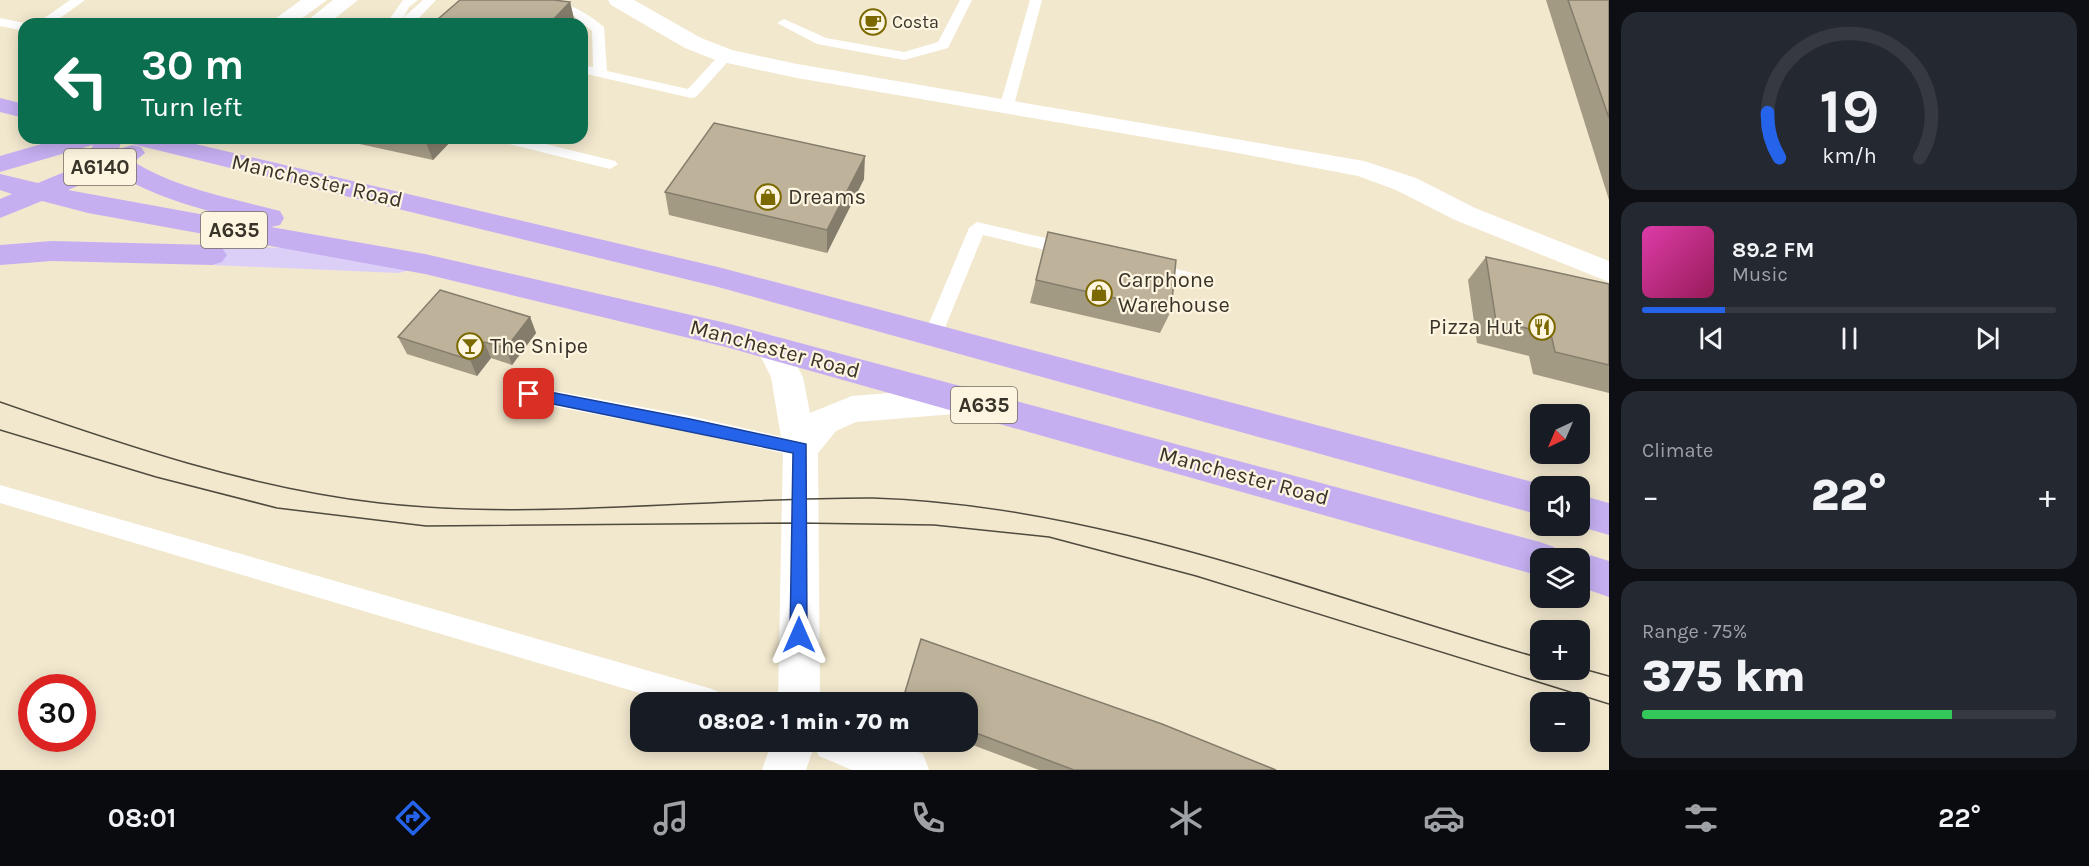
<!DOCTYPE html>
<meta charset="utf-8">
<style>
:root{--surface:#171b24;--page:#242831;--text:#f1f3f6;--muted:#9ea1a6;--line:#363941;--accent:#2563eb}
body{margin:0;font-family:Karla,sans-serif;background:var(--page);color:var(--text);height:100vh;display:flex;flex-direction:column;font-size:22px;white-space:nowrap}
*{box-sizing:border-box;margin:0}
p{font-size:20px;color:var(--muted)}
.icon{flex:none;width:33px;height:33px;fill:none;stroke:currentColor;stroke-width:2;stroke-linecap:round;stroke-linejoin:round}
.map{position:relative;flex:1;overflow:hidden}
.details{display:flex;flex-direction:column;gap:12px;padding:12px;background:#0d0f14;width:480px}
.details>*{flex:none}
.banner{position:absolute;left:18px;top:18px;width:570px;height:126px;border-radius:18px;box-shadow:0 3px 15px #0003;background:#0b6e4f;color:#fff;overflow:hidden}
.needle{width:39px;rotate:224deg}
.tools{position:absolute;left:1530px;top:404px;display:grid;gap:12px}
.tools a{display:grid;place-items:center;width:60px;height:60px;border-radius:12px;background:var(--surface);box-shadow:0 3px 15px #0003;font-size:30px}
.speed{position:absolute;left:18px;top:674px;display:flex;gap:12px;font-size:30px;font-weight:700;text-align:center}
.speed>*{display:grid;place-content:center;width:78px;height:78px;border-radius:50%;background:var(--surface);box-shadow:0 3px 15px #0003;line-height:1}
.speed .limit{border:9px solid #d22;background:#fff;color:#111}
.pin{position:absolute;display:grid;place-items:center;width:51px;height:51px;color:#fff;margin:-26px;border-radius:12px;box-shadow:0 3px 9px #0006}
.me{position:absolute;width:66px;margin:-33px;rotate:0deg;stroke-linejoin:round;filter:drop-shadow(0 0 4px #0008)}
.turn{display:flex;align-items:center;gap:21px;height:126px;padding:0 24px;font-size:27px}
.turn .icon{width:78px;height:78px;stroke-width:2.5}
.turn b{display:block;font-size:42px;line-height:51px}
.big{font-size:45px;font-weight:800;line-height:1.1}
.details .card{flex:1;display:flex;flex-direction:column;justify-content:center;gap:9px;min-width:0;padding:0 21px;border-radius:18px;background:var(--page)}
.details .dial{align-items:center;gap:0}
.dial svg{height:156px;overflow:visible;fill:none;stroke:var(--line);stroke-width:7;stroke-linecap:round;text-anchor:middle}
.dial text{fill:var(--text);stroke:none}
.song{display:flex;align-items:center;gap:18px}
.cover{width:72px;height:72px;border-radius:9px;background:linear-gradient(135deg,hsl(320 70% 55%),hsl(330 70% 35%))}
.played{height:6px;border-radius:3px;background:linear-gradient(90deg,var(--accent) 20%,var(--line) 20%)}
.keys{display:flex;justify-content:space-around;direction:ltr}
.heat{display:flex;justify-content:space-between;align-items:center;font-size:33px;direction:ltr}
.charge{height:9px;border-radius:4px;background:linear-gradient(90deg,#34c759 75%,var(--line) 0)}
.trip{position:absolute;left:630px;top:692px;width:348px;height:60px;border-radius:18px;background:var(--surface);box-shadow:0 3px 15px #0003;font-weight:800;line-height:60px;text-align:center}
.menu{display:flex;height:96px;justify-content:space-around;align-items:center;background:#090b0e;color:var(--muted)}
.menu .icon{width:42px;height:42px}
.menu .on{color:var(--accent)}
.menu b{font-size:27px;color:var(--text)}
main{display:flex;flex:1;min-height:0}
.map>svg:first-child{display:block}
</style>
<main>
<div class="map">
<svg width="1609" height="770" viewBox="0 0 1609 770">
<rect width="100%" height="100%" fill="#f2e8ce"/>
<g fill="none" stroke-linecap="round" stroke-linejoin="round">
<g fill="#fff" fill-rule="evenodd">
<path d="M70,0H85L52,24H36Z"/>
<path d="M403,0H418L409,7L400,24H386Z"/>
<path d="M423,0H436L415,22L417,24H403V18Z"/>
<path d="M528,0C561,0 579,6 604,27L607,71L688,89L721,53H731L733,56L696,97L691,98L582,73V65L593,67L592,31L573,15Z"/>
<path d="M960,0H972L948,48L904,60L817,44L777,23L784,19L826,38L904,52L938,42Z"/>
<path d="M1030,0H1042L1014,105L1007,109L1000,105Z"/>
<path d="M0,18L24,23L28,24H24V31L0,26Z"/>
<path d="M494,138H521L615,161L618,164L610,169L497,141Z"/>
<path d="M977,222L1071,244L1080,250L1071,256L983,235L942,335L940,340H926L924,335L969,228Z"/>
<path d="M1150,263L1197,274L1200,278L1191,284L1144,273L1141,269Z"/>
<path d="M529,386L690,416L800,441L807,443L810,449L807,455L800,457L690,432L529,402L522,399L519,394L522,389Z"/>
<path d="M0,485L712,689L721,693L725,702H670L0,503Z"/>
</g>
<g fill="#fff" fill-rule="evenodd">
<path d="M301,0H327L294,24H268Z"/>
<path d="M333,0H358L328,24H303Z"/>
<path d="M608,0H634L701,38L732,50L797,64L1364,161L1416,178L1475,208L1609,261V282L1455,220L1396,190L1358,176L1232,152L797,78L718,61L685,48L611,5Z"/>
<path d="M772,335L783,339L803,377L810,413L852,396L966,387L978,391L983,400L978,409L966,413L856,422L836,431L818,453L820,702H778L783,449L771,377L756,347L761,339Z"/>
<path d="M772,741H890L923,754L929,770H852L819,756L814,746L806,770H762Z"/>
</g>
<path fill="#dccff7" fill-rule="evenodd" d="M212,245L399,253L409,256L414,263L409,270L399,273L212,265L202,262L197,255L202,248Z"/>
<g fill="#c5aff1" fill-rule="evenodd">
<path d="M0,98L24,104V118L0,112Z"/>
<path d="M62,138H122L119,149L132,145L141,147L145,153L134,162C178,189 231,198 280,211L284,218L280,225L271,227L425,254L726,323L1540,542L1554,547L1559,558H1540V576L726,347L425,274L88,213L42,201L0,218V199L12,194L0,190V174L38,183L98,158L91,149L93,145L0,172V156ZM113,171C158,201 214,212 266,226L68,190Z"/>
<path d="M124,138H170L718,267L1540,484L1545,486H1540V515L718,287L128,143Z"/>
<path d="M52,241L212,245L222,248L227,255L222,262L212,265L52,261L0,265V245Z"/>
<path d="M1580,495L1609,503V535L1575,525H1580Z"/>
<path d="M1580,552L1609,561V597L1580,587V558H1566Z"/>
</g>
<g stroke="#4f4a3e" stroke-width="1.5">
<path d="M0,402C124,445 249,488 380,503C543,521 709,497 873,498C1103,505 1321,596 1540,658"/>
<path d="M0,430L156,477L277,508L426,526L798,523L934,525L1049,537L1196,576L1609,704"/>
<path d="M1580,668L1609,676"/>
</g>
</g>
<g fill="#a39a84">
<path d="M1546,0H1609V200Z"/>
<path d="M570,2L574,19L569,24H440L438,19Z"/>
<path d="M332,138H454L433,160Z"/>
<path d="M864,179L827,253L669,215L665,192Z"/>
<path d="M1048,232L1171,311L1160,333L1030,303Z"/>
<path d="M1486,257L1609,284V393L1533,374L1529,356L1477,343L1468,280Z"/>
<path d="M530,317L536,333L512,365L491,358L477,376L407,354L398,337Z"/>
<path d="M968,702L1276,770H1039L962,741H968Z"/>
</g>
<g fill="#857d6c">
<path d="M570,2L574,19L569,24H549Z"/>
<path d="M424,138H454L433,160Z"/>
<path d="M865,156L864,179L827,253V230Z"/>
<path d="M530,317L536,333L512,365L506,348Z"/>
<path d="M484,342L491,358L477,376L470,360Z"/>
</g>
<g fill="#beb39a" stroke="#857d6c" stroke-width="1.5">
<path d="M460,0H554L570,2L549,24H465L438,19Z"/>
<path d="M1568,0H1609V118Z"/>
<path d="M714,123L865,156L827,230L665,192Z"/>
<path d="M1048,232L1176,260L1171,311L1036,280Z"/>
<path d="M1486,257L1609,284V365L1555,352L1551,334L1496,321Z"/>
<path d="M440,290L530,317L506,348L484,342L470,360L398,337Z"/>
<path d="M921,639L1162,724L1276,770H1074L968,730V702H902Z"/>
</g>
<path fill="#2563eb" stroke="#184099" stroke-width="1.5" d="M529,388L690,419L806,444L807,635L805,640L799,643L793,640L790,635L793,453L529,399L522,394Z"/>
<defs>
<g id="cafe-ring" transform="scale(1.35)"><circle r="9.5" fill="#fef5e0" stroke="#7b6900" stroke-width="1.5"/><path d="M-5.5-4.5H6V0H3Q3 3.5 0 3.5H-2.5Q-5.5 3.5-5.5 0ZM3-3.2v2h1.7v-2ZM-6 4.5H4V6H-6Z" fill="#7b6900"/></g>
<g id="shop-ring" transform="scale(1.35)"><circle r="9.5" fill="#fef5e0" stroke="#7b6900" stroke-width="1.5"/><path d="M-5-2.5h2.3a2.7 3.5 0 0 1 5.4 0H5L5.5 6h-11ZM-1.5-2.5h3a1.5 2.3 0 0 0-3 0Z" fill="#7b6900"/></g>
<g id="restaurant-ring" transform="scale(1.35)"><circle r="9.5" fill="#fef5e0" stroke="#7b6900" stroke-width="1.5"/><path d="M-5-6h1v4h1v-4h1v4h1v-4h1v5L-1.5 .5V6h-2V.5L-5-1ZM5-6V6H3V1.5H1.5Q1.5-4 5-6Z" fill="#7b6900"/></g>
<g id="bar-ring" transform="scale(1.35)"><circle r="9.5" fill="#fef5e0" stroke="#7b6900" stroke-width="1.5"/><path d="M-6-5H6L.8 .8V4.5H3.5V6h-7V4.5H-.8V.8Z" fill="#7b6900"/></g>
</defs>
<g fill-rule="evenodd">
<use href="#cafe-ring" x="873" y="22"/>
<use href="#shop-ring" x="768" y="197"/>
<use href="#shop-ring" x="1099" y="293"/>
<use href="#restaurant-ring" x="1542" y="327"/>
<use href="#bar-ring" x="470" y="346"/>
</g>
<g text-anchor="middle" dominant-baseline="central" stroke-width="4.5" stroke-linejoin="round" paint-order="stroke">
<g font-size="18" fill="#39342a" stroke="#fef5e0" text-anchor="start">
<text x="892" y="22">Costa</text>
</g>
<g fill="#fef5e0" stroke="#746e61" stroke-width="1.5">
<rect x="64" y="149" width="72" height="36" rx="4.5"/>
<rect x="201" y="212" width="66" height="36" rx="4.5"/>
<rect x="951" y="387" width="66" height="36" rx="4.5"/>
</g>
<g font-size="21" font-weight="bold" fill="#39342a">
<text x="100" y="167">A6140</text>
<text x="234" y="230">A635</text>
<text x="984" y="405">A635</text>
</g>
<g font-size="22" fill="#39342a" stroke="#fef5e0">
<text transform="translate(317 181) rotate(13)">Manchester Road</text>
<text transform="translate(775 349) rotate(15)">Manchester Road</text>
<text transform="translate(1244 476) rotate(15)">Manchester Road</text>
</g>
<g font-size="22" fill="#39342a" stroke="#fef5e0" text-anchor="start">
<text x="788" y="197">Dreams</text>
<text x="1118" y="280">Carphone<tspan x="1118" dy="25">Warehouse</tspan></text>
<text x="1522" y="327" text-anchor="end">Pizza Hut</text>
<text x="490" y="346">The Snipe</text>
</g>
</g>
</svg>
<div class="tools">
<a><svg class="needle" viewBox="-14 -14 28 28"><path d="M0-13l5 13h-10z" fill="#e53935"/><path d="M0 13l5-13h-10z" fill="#9ea1a6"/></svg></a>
<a><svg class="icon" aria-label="sound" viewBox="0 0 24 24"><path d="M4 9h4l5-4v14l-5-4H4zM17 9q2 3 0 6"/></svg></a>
<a><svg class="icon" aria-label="layers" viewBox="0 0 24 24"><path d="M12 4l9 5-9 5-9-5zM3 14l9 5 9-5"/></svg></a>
<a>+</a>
<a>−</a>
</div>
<div class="speed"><div class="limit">30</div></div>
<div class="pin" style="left:529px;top:394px;background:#d93025"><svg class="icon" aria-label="arrive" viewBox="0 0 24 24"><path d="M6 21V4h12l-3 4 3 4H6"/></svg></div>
<svg class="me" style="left:799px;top:635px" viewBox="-20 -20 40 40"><path d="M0-17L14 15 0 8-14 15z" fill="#2563eb" stroke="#fff" stroke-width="4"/></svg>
<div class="trip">08:02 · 1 min · 70 m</div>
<div class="banner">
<div class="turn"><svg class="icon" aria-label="left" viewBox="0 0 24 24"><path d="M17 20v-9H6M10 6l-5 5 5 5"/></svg><div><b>30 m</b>Turn left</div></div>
</div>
</div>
<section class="details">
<div class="card dial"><svg viewBox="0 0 100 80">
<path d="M14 69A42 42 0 1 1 86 69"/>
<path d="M14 69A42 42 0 0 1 8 46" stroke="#2563eb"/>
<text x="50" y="56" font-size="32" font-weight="700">19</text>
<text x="50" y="72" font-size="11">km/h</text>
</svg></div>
<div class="card">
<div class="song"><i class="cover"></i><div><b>89.2 FM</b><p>Music</p></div></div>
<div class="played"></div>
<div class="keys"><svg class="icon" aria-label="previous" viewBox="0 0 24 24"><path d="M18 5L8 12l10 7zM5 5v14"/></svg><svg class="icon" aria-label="pause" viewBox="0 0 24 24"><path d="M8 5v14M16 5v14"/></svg><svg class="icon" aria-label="next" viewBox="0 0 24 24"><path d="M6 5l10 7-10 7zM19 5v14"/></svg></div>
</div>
<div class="card"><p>Climate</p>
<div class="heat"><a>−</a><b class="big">22°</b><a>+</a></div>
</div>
<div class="card"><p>Range · 75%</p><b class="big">375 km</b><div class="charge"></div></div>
</section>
</main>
<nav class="menu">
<b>08:01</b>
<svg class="icon on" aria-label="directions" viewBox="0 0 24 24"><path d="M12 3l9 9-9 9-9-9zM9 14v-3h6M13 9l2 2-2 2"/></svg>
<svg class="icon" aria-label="music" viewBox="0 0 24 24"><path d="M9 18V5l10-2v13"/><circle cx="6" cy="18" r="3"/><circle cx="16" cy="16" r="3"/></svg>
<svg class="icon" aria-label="phone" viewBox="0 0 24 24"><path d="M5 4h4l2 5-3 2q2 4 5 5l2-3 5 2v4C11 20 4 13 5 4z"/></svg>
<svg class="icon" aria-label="climate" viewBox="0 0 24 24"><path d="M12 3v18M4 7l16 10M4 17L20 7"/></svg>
<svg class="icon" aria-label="car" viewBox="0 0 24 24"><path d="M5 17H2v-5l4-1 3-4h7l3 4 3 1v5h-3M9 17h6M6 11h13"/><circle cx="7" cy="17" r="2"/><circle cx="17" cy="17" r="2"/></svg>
<svg class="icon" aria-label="filters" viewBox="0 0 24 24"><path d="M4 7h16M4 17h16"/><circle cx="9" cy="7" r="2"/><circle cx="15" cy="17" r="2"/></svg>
<b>22°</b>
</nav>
